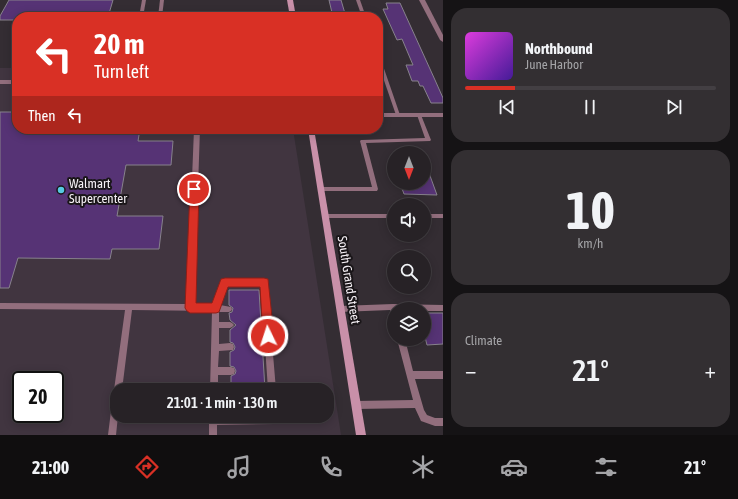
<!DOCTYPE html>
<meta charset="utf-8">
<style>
:root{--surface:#272226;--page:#332f32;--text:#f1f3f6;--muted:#a4a4a7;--line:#433f43;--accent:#d93025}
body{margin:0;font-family:"Asap Condensed",sans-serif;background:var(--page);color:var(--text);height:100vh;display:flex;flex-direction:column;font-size:15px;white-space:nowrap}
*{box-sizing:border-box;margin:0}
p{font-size:13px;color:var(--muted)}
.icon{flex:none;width:22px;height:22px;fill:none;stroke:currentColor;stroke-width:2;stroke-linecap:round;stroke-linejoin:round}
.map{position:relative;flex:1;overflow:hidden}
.details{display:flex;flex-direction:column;gap:8px;padding:8px;background:#151315;width:295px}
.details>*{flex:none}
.hud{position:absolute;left:12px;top:12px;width:371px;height:122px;border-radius:16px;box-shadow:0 2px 10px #0003,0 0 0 1px var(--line);background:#d93025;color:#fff;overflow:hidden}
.needle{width:26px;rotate:180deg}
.buttons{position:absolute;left:387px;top:146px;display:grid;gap:8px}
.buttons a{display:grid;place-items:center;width:44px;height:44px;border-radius:50%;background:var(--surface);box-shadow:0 2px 10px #0003,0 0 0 1px var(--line);font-size:20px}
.speed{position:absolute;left:12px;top:371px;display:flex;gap:8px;font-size:20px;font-weight:700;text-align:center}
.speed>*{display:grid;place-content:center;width:52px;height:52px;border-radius:50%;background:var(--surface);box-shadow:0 2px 10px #0003,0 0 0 1px var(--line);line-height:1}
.speed .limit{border:2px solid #111;border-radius:6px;background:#fff;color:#111}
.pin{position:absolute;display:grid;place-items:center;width:34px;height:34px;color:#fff;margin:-17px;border:2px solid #fff;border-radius:50%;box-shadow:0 1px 4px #0007}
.me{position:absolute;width:44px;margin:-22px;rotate:356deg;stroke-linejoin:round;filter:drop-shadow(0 0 3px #0008)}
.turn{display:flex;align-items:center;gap:14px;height:84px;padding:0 16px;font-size:18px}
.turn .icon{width:52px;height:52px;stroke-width:2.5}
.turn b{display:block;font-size:28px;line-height:34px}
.then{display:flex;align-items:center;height:38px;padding:0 16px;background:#0003;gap:8px;font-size:15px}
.big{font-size:30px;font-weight:600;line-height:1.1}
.details .tile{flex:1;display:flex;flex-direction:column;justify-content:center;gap:6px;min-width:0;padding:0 14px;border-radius:16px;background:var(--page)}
.details .dial{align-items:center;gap:0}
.dial b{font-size:52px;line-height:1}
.song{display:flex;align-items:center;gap:12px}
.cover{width:48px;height:48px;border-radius:6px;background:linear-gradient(135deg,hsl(300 70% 55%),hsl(260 70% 35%))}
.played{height:4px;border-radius:2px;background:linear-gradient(90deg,var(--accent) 20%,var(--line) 20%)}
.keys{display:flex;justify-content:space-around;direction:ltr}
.heat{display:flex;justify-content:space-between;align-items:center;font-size:22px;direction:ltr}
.trip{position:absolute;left:110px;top:383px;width:224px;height:40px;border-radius:16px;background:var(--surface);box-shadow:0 2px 10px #0003,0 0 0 1px var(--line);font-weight:600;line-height:40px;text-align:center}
.menu{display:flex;height:64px;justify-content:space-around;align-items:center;background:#100e0f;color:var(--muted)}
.menu .icon{width:28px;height:28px}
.menu .active{color:var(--accent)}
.menu b{font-size:18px;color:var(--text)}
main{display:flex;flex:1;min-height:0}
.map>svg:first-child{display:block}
</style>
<main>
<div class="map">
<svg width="443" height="435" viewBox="0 0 443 435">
<rect width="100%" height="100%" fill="#342d33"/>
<path fill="#413540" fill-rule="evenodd" d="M0,68H17V129H293L341,435H0ZM21,380H55V414H21ZM117,390H327V416H117Z"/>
<g fill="#563375" stroke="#87828c">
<path d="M9,0H113L108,17H17V20H0V16Z"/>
<path d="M329,0H341L346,17H333Z"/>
<path d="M386,3H400L435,80L443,98V103H431L423,86H420L418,81H412L406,65H413L402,39L397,40L383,9H388Z"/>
<path d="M0,112H17V129H140L138,141H173L171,165H126L117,216H163L159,249H112L110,259L18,258L9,288H0Z"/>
<path d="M424,162H425L437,195L404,194L400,183H424Z"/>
<path d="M229,290H259L265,390H231V376L235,374L236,371L234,367L230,366V352L234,350L235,347L233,343L230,342V330L236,325L230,320L229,313L232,312L233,308L229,305Z"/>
<path d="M424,313H443V344L427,345L424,333Z"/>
</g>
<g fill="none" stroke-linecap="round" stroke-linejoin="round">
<g fill="#926e7d" fill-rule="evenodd">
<path d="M142,0H146L143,17H139Z"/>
<path d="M160,0H164L162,17H158Z"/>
<path d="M356,0H360L366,17H362Z"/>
<path d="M378,56L380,57L400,115V116L398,117L396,115L378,63Z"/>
<rect x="0" y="80" width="17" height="4"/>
<path d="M419,113L421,115L431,140L430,141L366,143L378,189L377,191H319L318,189L321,187H372L360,141L361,140L425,138L417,115Z"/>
<path d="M194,129H200L194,305H214L223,281L225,280L264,279L266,280L267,282L276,390H268L261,285L227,286L220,305L231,307L232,309L231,311L229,312H219V322H230L232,323L234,325L232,327L230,328H219V344L230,343L233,344L234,347L233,350L219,351L218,367H231L234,368L235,371L234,374L231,375H218V390H210L212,311L132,310L122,390H117V416H118L116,435H108L113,395L115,392L114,390L125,310L0,309V303L187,304Z"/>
<path d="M323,214H394V218H323L322,216Z"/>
<rect x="424" y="214" width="19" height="4"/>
<path d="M393,304L443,305V311H424V309H394V316L392,315L390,310L340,312L338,311L337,309L338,307L340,306Z"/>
<path d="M397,339H405L413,371H443V379H415L424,410L427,415L435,418H443V426H435L421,421L415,408L356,409L353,408L352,405L353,402L356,401L413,400Z"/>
<path d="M209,416H217V417L278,416L277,423L274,424L217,425V435H209Z"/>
</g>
<g fill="#926e7d" fill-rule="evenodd">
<path d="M419,0H425L443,35V42L440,40Z"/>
<rect x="378" y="113" width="65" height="4"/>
</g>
<g fill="#c990a9" fill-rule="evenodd">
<path d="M287,0H293L296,17H290Z"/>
<path d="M308,129H314L366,435H356Z"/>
</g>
</g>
<path fill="#d93025" stroke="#8d1f18" d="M194,185L199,189L196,303H212L221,279L225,278H264L268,279L274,336L272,340L268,341L264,340L263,336L260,287H228L219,312L216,313H190L187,311L185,308L190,189Z"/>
<circle fill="#57c9e2" stroke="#1a1619" stroke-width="1.5" cx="61" cy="190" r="4"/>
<g text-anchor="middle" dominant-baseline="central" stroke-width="4" stroke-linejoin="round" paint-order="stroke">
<g font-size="13" fill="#f7f2f7" stroke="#1a1619" text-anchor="start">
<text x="69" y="183">Walmart<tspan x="69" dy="15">Supercenter</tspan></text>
</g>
<g font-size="13" fill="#f7f2f7" stroke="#1a1619">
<text transform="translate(349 280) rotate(81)">South Grand Street</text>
</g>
</g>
</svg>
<div class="buttons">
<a><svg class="needle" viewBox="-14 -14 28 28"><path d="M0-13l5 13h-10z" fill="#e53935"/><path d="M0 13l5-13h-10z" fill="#a4a4a7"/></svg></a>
<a><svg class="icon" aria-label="sound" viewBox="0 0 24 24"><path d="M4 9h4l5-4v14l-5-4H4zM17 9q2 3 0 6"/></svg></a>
<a><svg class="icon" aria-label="search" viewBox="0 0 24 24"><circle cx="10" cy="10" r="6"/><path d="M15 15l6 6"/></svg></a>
<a><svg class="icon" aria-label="layers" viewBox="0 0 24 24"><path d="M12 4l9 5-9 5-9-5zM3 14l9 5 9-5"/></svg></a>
</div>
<div class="speed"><div class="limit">20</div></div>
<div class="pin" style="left:194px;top:189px;background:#d93025"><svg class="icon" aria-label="arrive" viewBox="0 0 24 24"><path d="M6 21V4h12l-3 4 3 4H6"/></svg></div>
<svg class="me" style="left:268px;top:336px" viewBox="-20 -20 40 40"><circle r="17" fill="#d93025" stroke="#fff" stroke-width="3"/><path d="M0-11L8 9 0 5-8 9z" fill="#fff"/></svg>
<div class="trip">21:01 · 1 min · 130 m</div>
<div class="hud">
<div class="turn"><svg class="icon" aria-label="left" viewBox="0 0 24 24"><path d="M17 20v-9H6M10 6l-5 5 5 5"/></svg><div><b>20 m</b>Turn left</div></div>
<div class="then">Then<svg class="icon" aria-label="left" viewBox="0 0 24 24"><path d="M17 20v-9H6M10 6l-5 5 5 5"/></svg></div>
</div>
</div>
<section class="details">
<div class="tile">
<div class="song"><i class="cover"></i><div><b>Northbound</b><p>June Harbor</p></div></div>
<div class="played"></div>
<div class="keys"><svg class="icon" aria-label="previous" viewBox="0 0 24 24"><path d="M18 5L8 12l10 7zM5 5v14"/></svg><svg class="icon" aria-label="pause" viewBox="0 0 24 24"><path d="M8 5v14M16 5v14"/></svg><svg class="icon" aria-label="next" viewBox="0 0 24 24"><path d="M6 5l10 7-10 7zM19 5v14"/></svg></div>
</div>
<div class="tile dial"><b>10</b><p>km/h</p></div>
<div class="tile"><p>Climate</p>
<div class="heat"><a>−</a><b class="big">21°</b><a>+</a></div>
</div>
</section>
</main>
<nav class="menu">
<b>21:00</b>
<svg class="icon active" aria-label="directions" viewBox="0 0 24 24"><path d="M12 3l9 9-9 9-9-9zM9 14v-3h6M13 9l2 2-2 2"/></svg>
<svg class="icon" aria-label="music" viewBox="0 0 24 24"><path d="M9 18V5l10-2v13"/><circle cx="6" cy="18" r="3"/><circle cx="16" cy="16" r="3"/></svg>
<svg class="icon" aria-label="phone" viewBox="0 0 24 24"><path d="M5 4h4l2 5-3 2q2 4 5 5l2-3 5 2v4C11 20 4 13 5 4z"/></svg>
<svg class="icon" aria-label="climate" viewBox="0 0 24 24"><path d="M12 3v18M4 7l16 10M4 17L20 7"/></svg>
<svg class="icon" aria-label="car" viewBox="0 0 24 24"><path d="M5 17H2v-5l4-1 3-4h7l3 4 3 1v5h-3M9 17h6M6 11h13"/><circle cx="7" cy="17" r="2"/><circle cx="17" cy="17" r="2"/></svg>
<svg class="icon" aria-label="filters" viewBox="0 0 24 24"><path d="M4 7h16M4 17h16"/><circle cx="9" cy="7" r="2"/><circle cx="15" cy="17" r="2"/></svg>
<b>21°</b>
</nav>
